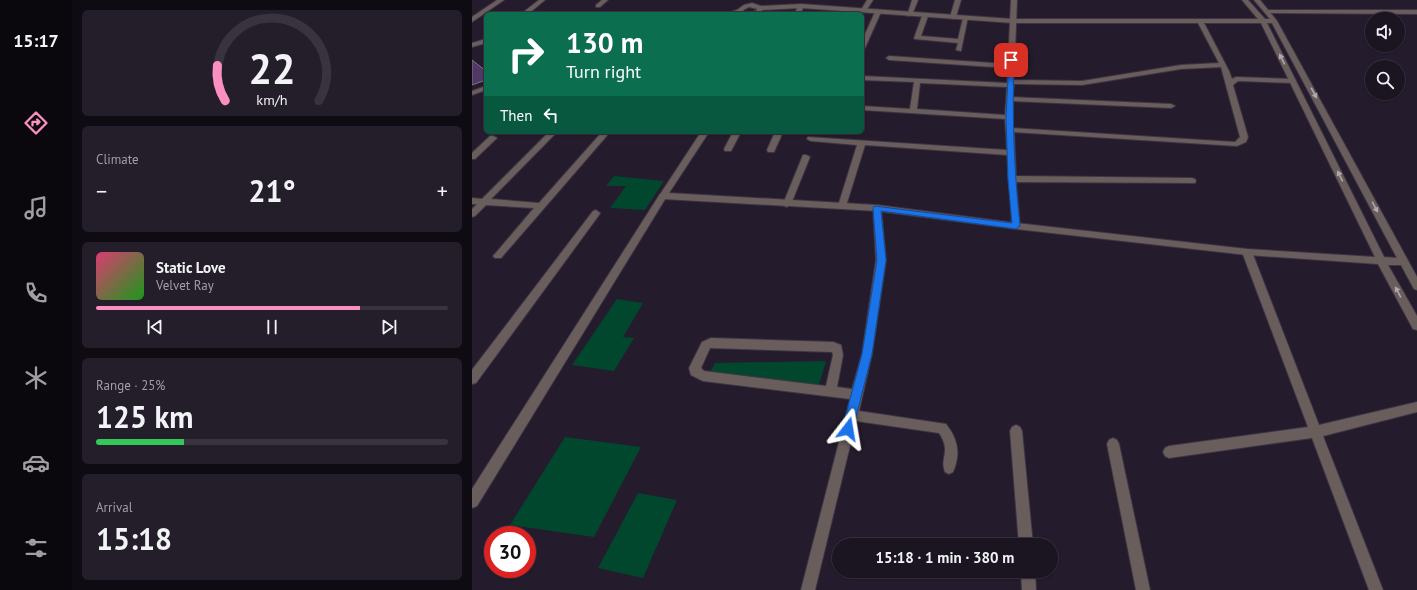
<!DOCTYPE html>
<meta charset="utf-8">
<style>
:root{--surface:#1b1421;--page:#241d2a;--text:#f1f3f6;--muted:#a09ea5;--line:#39333f;--accent:#fc8fc2}
body{margin:0;font-family:"PT Sans",sans-serif;background:var(--page);color:var(--text);height:100vh;display:flex;flex-direction:column;font-size:15px;white-space:nowrap}
*{box-sizing:border-box;margin:0}
p{font-size:13px;color:var(--muted)}
.icon{flex:none;width:22px;height:22px;fill:none;stroke:currentColor;stroke-width:2;stroke-linecap:round;stroke-linejoin:round}
.map{position:relative;flex:1;overflow:hidden}
.drawer{display:flex;flex-direction:column;gap:10px;padding:10px;background:#0f0b12;width:400px}
.drawer>*{flex:none}
.hud{position:absolute;left:12px;top:12px;width:380px;height:122px;border-radius:6px;box-shadow:0 1px 3px #0004,0 0 0 1px var(--line);background:#0b6e4f;color:#fff;overflow:hidden}
.tools{position:absolute;left:893px;top:12px;display:grid;gap:8px}
.tools a{display:grid;place-items:center;width:40px;height:40px;border-radius:50%;background:var(--surface);box-shadow:0 1px 3px #0004,0 0 0 1px var(--line);font-size:20px}
.speed{position:absolute;left:12px;top:526px;display:flex;gap:8px;font-size:20px;font-weight:700;text-align:center}
.speed>*{display:grid;place-content:center;width:52px;height:52px;border-radius:50%;background:var(--surface);box-shadow:0 1px 3px #0004,0 0 0 1px var(--line);line-height:1}
.speed .limit{border:6px solid #d22;background:#fff;color:#111}
.pin{position:absolute;display:grid;place-items:center;width:34px;height:34px;color:#fff;margin:-17px;border-radius:8px;box-shadow:0 2px 6px #0006}
.me{position:absolute;width:44px;margin:-22px;rotate:14deg;stroke-linejoin:round;filter:drop-shadow(0 0 3px #0008)}
.turn{display:flex;align-items:center;gap:14px;height:84px;padding:0 16px;font-size:18px}
.turn .icon{width:52px;height:52px;stroke-width:2.5}
.turn b{display:block;font-size:28px;line-height:34px}
.then{display:flex;align-items:center;height:38px;padding:0 16px;background:#0003;gap:8px;font-size:15px}
.big{font-size:30px;font-weight:700;line-height:1.1}
.drawer .tile{flex:1;display:flex;flex-direction:column;justify-content:center;gap:6px;min-width:0;padding:0 14px;border-radius:6px;background:var(--page)}
.drawer .dial{align-items:center;gap:0}
.dial svg{height:104px;overflow:visible;fill:none;stroke:var(--line);stroke-width:7;stroke-linecap:round;text-anchor:middle}
.dial text{fill:var(--text);stroke:none}
.song{display:flex;align-items:center;gap:12px}
.cover{width:48px;height:48px;border-radius:6px;background:linear-gradient(135deg,hsl(340 70% 55%),hsl(120 70% 35%))}
.played{height:4px;border-radius:2px;background:linear-gradient(90deg,var(--accent) 75%,var(--line) 75%)}
.keys{display:flex;justify-content:space-around;direction:ltr}
.heat{display:flex;justify-content:space-between;align-items:center;font-size:22px;direction:ltr}
.charge{height:6px;border-radius:3px;background:linear-gradient(90deg,#34c759 25%,var(--line) 0)}
.trip{position:absolute;left:360px;top:538px;width:226px;height:40px;border-radius:20px;background:var(--surface);box-shadow:0 1px 3px #0004,0 0 0 1px var(--line);font-weight:700;line-height:40px;text-align:center}
main{display:flex;flex:1;min-height:0}
.tab-bar{display:flex;flex-direction:column;width:72px;justify-content:space-around;align-items:center;background:#0b080d;color:var(--muted)}
.tab-bar .icon{width:28px;height:28px}
.tab-bar .current{color:var(--accent)}
.tab-bar b{font-size:18px;color:var(--text)}
.map>svg:first-child{display:block}
</style>
<main>
<nav class="tab-bar">
<b>15:17</b>
<svg class="icon current" aria-label="directions" viewBox="0 0 24 24"><path d="M12 3l9 9-9 9-9-9zM9 14v-3h6M13 9l2 2-2 2"/></svg>
<svg class="icon" aria-label="music" viewBox="0 0 24 24"><path d="M9 18V5l10-2v13"/><circle cx="6" cy="18" r="3"/><circle cx="16" cy="16" r="3"/></svg>
<svg class="icon" aria-label="phone" viewBox="0 0 24 24"><path d="M5 4h4l2 5-3 2q2 4 5 5l2-3 5 2v4C11 20 4 13 5 4z"/></svg>
<svg class="icon" aria-label="climate" viewBox="0 0 24 24"><path d="M12 3v18M4 7l16 10M4 17L20 7"/></svg>
<svg class="icon" aria-label="car" viewBox="0 0 24 24"><path d="M5 17H2v-5l4-1 3-4h7l3 4 3 1v5h-3M9 17h6M6 11h13"/><circle cx="7" cy="17" r="2"/><circle cx="17" cy="17" r="2"/></svg>
<svg class="icon" aria-label="filters" viewBox="0 0 24 24"><path d="M4 7h16M4 17h16"/><circle cx="9" cy="7" r="2"/><circle cx="15" cy="17" r="2"/></svg>
</nav>
<section class="drawer">
<div class="tile dial"><svg viewBox="0 0 100 80">
<path d="M14 69A42 42 0 1 1 86 69"/>
<path d="M14 69A42 42 0 0 1 8 42" stroke="#fc8fc2"/>
<text x="50" y="56" font-size="32" font-weight="700">22</text>
<text x="50" y="72" font-size="11">km/h</text>
</svg></div>
<div class="tile"><p>Climate</p>
<div class="heat"><a>−</a><b class="big">21°</b><a>+</a></div>
</div>
<div class="tile">
<div class="song"><i class="cover"></i><div><b>Static Love</b><p>Velvet Ray</p></div></div>
<div class="played"></div>
<div class="keys"><svg class="icon" aria-label="previous" viewBox="0 0 24 24"><path d="M18 5L8 12l10 7zM5 5v14"/></svg><svg class="icon" aria-label="pause" viewBox="0 0 24 24"><path d="M8 5v14M16 5v14"/></svg><svg class="icon" aria-label="next" viewBox="0 0 24 24"><path d="M6 5l10 7-10 7zM19 5v14"/></svg></div>
</div>
<div class="tile"><p>Range · 25%</p><b class="big">125 km</b><div class="charge"></div></div>
<div class="tile"><p>Arrival</p><b class="big">15:18</b></div>
</section>
<div class="map">
<svg width="945" height="590" viewBox="0 0 945 590">
<rect width="100%" height="100%" fill="#241b2c"/>
<g fill="#01472e">
<path d="M142,176L192,181L173,210L138,208L154,186H134Z"/>
<path d="M145,299L171,303L151,337L162,338L142,371L100,365Z"/>
<path d="M354,361L347,385L233,380L243,363Z"/>
<path d="M93,437L169,447L122,537L38,525Z"/>
<path d="M166,493L205,500L171,578L126,568Z"/>
</g>
<path fill="#523866" stroke="#7e7388" d="M0,60L14,71V80L0,85Z"/>
<g fill="none" stroke-linecap="round" stroke-linejoin="round">
<g stroke="#3d3545" stroke-width="2">
<g id="minor">
<path d="M25,0H32L0,22V17Z"/>
<path d="M67,0H73L56,14H49Z"/>
<path d="M130,0H136L128,7H124V5Z"/>
<path d="M395,0H401L394,11H390L389,10Z"/>
<path d="M440,0H446L440,15L435,16Z"/>
<path d="M483,0H489L484,17L481,19L478,17Z"/>
<path d="M539,0H545L542,80L610,81L709,65L747,63L725,21L728,19L731,21L757,71L760,79L764,77L821,79L824,81L821,83L766,81L761,85L776,137L774,142L765,146L542,132L544,176L720,178L723,179L724,181L723,183L544,182L548,226L544,229L540,226L535,155L393,145L374,206L373,208H367L366,206L385,145L339,141L335,139L336,137L535,150L533,119L390,110V106L438,109L442,82L390,80V76L535,83L536,68L417,60L414,58L417,56L536,64ZM749,67L768,137L763,142L541,128V101L699,108L703,106L699,104L541,97L542,84L610,85L709,69ZM448,83L535,87L533,115L445,109Z"/>
<path d="M327,5L332,6L328,14H322Z"/>
<path d="M406,10L409,12L393,48L390,50V41L403,12Z"/>
<path d="M796,10H945V14L794,13V11Z"/>
<path d="M453,14L456,16L449,36L486,39L491,18L496,17L489,51L484,50L486,43L443,39L442,38L450,16Z"/>
<path d="M14,39V43L0,47V43Z"/>
<path d="M77,132H85L19,199L67,203L130,132H138L29,258H23L21,256L23,254L62,208L14,205L3,216L0,217V209L5,204H0V198L10,199Z"/>
<path d="M261,132H269L259,151H253L252,149Z"/>
<path d="M303,132H311L302,152H296L295,150Z"/>
<path d="M18,136H21L25,138L3,159H0V153Z"/>
<path d="M331,155H334L338,157L319,204L315,207L312,206L311,204Z"/>
<path d="M191,193L195,196L5,506L0,508V489L188,194Z"/>
<path d="M405,205L409,208L414,260L400,354L387,411L474,424C486,439 489,454 481,472L477,474L473,472C467,458 480,452 467,433L384,421L343,590H329L378,399L231,381L219,375L217,368L230,342L239,338L361,342L369,345L371,355L365,387L380,389L390,354L404,260L401,208ZM238,348L360,352L361,355L354,386L232,371L229,368Z"/>
<path d="M124,210L128,213L127,215L4,383L0,384V370L121,211Z"/>
<path d="M775,249L780,252L847,425L945,402V412L851,436L911,590H897L840,438L697,458L693,456L691,452L693,448L697,446L836,427L770,252Z"/>
<path d="M544,425L548,427L550,431L561,545H547L538,431L540,427Z"/>
<path d="M641,438L645,440L647,444L678,590H664L635,444L637,440Z"/>
<path d="M549,571H563L564,590H550Z"/>
</g>
</g>
<g stroke="#3d3545" stroke-width="2">
<g id="tertiary">
<path d="M770,0H776L793,19H798L782,0H788L805,21L945,277V290L942,289L929,265H916L945,316V330L941,329L906,264L775,255L544,229L405,211L191,199L187,196L229,132H237L197,193L405,205L544,223L775,249L903,257L789,23H541L329,8L290,10L289,12L277,14L285,10V9L277,7L271,10L273,14H253L265,10L272,5L280,3L289,6L329,4L541,19H786ZM795,23H800L801,25L925,258L912,257Z"/>
<path d="M14,86V90L0,95V91Z"/>
</g>
</g>
<use href="#minor" fill="#695e5b" fill-rule="evenodd"/>
<use href="#tertiary" fill="#695e5b" fill-rule="evenodd"/>
</g>
<defs><path id="oneway-solid" d="M-6-.8H1V-3.2L6.5 0L1 3.2V.8H-6Z"/></defs>
<g fill="#b0a8ac">
<use href="#oneway-solid" transform="translate(810 59) rotate(-116)"/>
<use href="#oneway-solid" transform="translate(842 93) rotate(61)"/>
<use href="#oneway-solid" transform="translate(868 176) rotate(-116)"/>
<use href="#oneway-solid" transform="translate(903 207) rotate(62)"/>
<use href="#oneway-solid" transform="translate(926 292) rotate(-118)"/>
</g>
<path fill="#1a73e8" stroke="#114b97" d="M537,58L542,60C540,116 542,170 548,226L544,229L409,211L414,260L400,354L381,429L380,433L376,435L372,433L370,429L390,354L405,260L401,208L402,206L540,223L536,180L534,117Z"/>
</svg>
<div class="tools">
<a><svg class="icon" aria-label="sound" viewBox="0 0 24 24"><path d="M4 9h4l5-4v14l-5-4H4zM17 9q2 3 0 6"/></svg></a>
<a><svg class="icon" aria-label="search" viewBox="0 0 24 24"><circle cx="10" cy="10" r="6"/><path d="M15 15l6 6"/></svg></a>
</div>
<div class="speed"><div class="limit">30</div></div>
<div class="pin" style="left:539px;top:60px;background:#d93025"><svg class="icon" aria-label="arrive" viewBox="0 0 24 24"><path d="M6 21V4h12l-3 4 3 4H6"/></svg></div>
<svg class="me" style="left:376px;top:429px" viewBox="-20 -20 40 40"><path d="M0-17L14 15 0 8-14 15z" fill="#1a73e8" stroke="#fff" stroke-width="4"/></svg>
<div class="trip">15:18 · 1 min · 380 m</div>
<div class="hud">
<div class="turn"><svg class="icon" aria-label="right" viewBox="0 0 24 24"><path d="M7 20v-9h11M14 6l5 5-5 5"/></svg><div><b>130 m</b>Turn right</div></div>
<div class="then">Then<svg class="icon" aria-label="left" viewBox="0 0 24 24"><path d="M17 20v-9H6M10 6l-5 5 5 5"/></svg></div>
</div>
</div>
</main>
